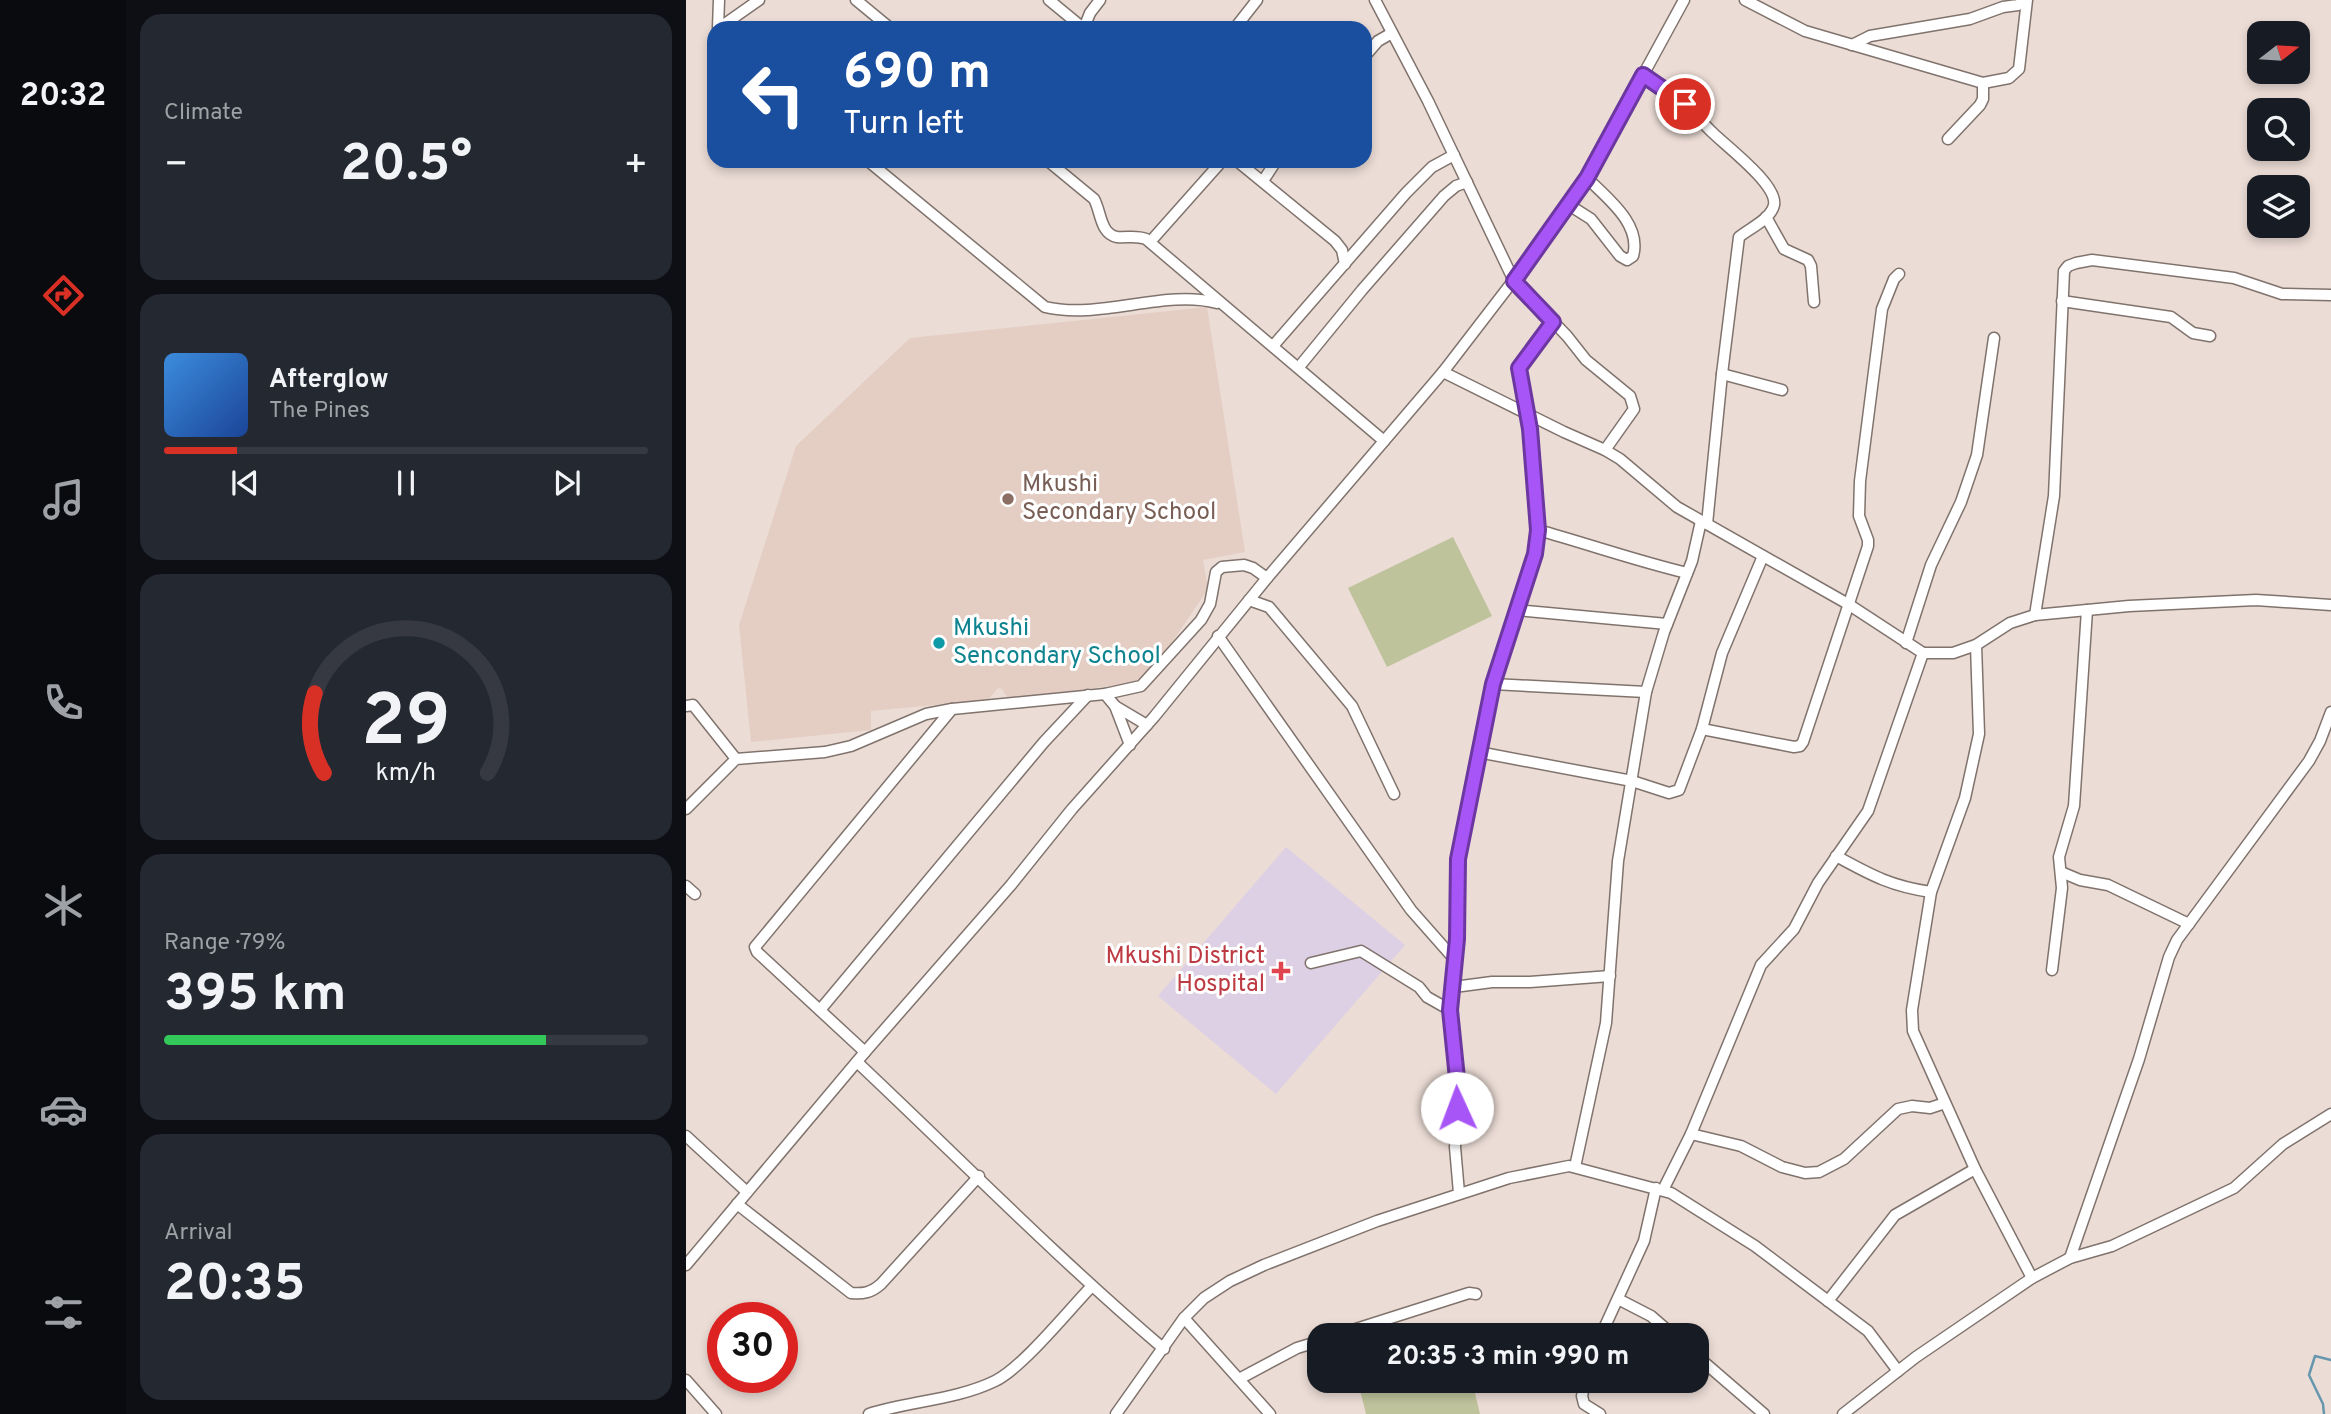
<!DOCTYPE html>
<meta charset="utf-8">
<style>
:root{--surface:#171b24;--page:#242831;--text:#f1f3f6;--muted:#9ea1a6;--line:#363941;--accent:#d93025}
body{margin:0;font-family:Overpass,sans-serif;background:var(--page);color:var(--text);height:100vh;display:flex;flex-direction:column;font-size:26px;white-space:nowrap}
*{box-sizing:border-box;margin:0}
p{font-size:23px;color:var(--muted)}
.icon{flex:none;width:38px;height:38px;fill:none;stroke:currentColor;stroke-width:2;stroke-linecap:round;stroke-linejoin:round}
.map{position:relative;flex:1;overflow:hidden}
.drawer{display:flex;flex-direction:column;gap:14px;padding:14px;background:#0d0f14;width:560px}
.drawer>*{flex:none}
.top-card{position:absolute;left:21px;top:21px;width:665px;height:147px;border-radius:21px;box-shadow:0 4px 10px #0003;background:#1a4fa0;color:#fff;overflow:hidden}
.needle{width:46px;rotate:73deg}
.tools{position:absolute;left:1561px;top:21px;display:grid;gap:14px}
.tools a{display:grid;place-items:center;width:63px;height:63px;border-radius:14px;background:var(--surface);box-shadow:0 4px 10px #0003;font-size:35px}
.speed{position:absolute;left:21px;top:1302px;display:flex;gap:14px;font-size:35px;font-weight:700;text-align:center}
.speed>*{display:grid;place-content:center;width:91px;height:91px;border-radius:50%;background:var(--surface);box-shadow:0 4px 10px #0003;line-height:1}
.speed .limit{border:10px solid #d22;background:#fff;color:#111}
.pin{position:absolute;display:grid;place-items:center;width:60px;height:60px;color:#fff;margin:-30px;border:4px solid #fff;border-radius:50%;box-shadow:0 2px 7px #0007}
.me{position:absolute;width:77px;margin:-38px;rotate:358deg;stroke-linejoin:round;filter:drop-shadow(0 0 5px #0008)}
.turn{display:flex;align-items:center;gap:24px;height:147px;padding:0 21px;font-size:32px}
.turn .icon{width:91px;height:91px;stroke-width:2.5}
.turn b{display:block;font-size:49px;line-height:60px}
.big{font-size:52px;font-weight:700;line-height:1.1}
.drawer .widget{flex:1;display:flex;flex-direction:column;justify-content:center;gap:10px;min-width:0;padding:0 24px;border-radius:21px;background:var(--page)}
.drawer .dial{align-items:center;gap:0}
.dial svg{height:182px;overflow:visible;fill:none;stroke:var(--line);stroke-width:7;stroke-linecap:round;text-anchor:middle}
.dial text{fill:var(--text);stroke:none}
.song{display:flex;align-items:center;gap:21px}
.cover{width:84px;height:84px;border-radius:10px;background:linear-gradient(135deg,hsl(210 70% 55%),hsl(220 70% 35%))}
.played{height:7px;border-radius:4px;background:linear-gradient(90deg,var(--accent) 15%,var(--line) 15%)}
.keys{display:flex;justify-content:space-around;direction:ltr}
.heat{display:flex;justify-content:space-between;align-items:center;font-size:38px;direction:ltr}
.charge{height:10px;border-radius:5px;background:linear-gradient(90deg,#34c759 79%,var(--line) 0)}
.trip{position:absolute;left:621px;top:1323px;width:402px;height:70px;border-radius:21px;background:var(--surface);box-shadow:0 4px 10px #0003;font-weight:700;line-height:70px;text-align:center}
main{display:flex;flex:1;min-height:0}
.menu{display:flex;flex-direction:column;width:126px;justify-content:space-around;align-items:center;background:#090b0e;color:var(--muted)}
.menu .icon{width:49px;height:49px}
.menu .on{color:var(--accent)}
.menu b{font-size:32px;color:var(--text)}
.map>svg:first-child{display:block}
</style>
<main>
<nav class="menu">
<b>20:32</b>
<svg class="icon on" aria-label="directions" viewBox="0 0 24 24"><path d="M12 3l9 9-9 9-9-9zM9 14v-3h6M13 9l2 2-2 2"/></svg>
<svg class="icon" aria-label="music" viewBox="0 0 24 24"><path d="M9 18V5l10-2v13"/><circle cx="6" cy="18" r="3"/><circle cx="16" cy="16" r="3"/></svg>
<svg class="icon" aria-label="phone" viewBox="0 0 24 24"><path d="M5 4h4l2 5-3 2q2 4 5 5l2-3 5 2v4C11 20 4 13 5 4z"/></svg>
<svg class="icon" aria-label="climate" viewBox="0 0 24 24"><path d="M12 3v18M4 7l16 10M4 17L20 7"/></svg>
<svg class="icon" aria-label="car" viewBox="0 0 24 24"><path d="M5 17H2v-5l4-1 3-4h7l3 4 3 1v5h-3M9 17h6M6 11h13"/><circle cx="7" cy="17" r="2"/><circle cx="17" cy="17" r="2"/></svg>
<svg class="icon" aria-label="filters" viewBox="0 0 24 24"><path d="M4 7h16M4 17h16"/><circle cx="9" cy="7" r="2"/><circle cx="15" cy="17" r="2"/></svg>
</nav>
<section class="drawer">
<div class="widget"><p>Climate</p>
<div class="heat"><a>−</a><b class="big">20.5°</b><a>+</a></div>
</div>
<div class="widget">
<div class="song"><i class="cover"></i><div><b>Afterglow</b><p>The Pines</p></div></div>
<div class="played"></div>
<div class="keys"><svg class="icon" aria-label="previous" viewBox="0 0 24 24"><path d="M18 5L8 12l10 7zM5 5v14"/></svg><svg class="icon" aria-label="pause" viewBox="0 0 24 24"><path d="M8 5v14M16 5v14"/></svg><svg class="icon" aria-label="next" viewBox="0 0 24 24"><path d="M6 5l10 7-10 7zM19 5v14"/></svg></div>
</div>
<div class="widget dial"><svg viewBox="0 0 100 80">
<path d="M14 69A42 42 0 1 1 86 69"/>
<path d="M14 69A42 42 0 0 1 10 34" stroke="#d93025"/>
<text x="50" y="56" font-size="32" font-weight="700">29</text>
<text x="50" y="72" font-size="11">km/h</text>
</svg></div>
<div class="widget"><p>Range · 79%</p><b class="big">395 km</b><div class="charge"></div></div>
<div class="widget"><p>Arrival</p><b class="big">20:35</b></div>
</section>
<div class="map">
<svg width="1645" height="1414" viewBox="0 0 1645 1414">
<rect width="100%" height="100%" fill="#ebdcd5"/>
<path fill="#e4cec4" d="M521,307L559,552L517,560L522,589L476,657L448,683L322,699L316,689L312,688L302,700L185,711V730L65,742L53,625L110,446L224,338Z"/>
<path fill="#ddd0e4" d="M600,847L719,945L590,1094L472,996Z"/>
<g fill="#bec39b">
<path d="M767,537L806,616L701,667L662,588Z"/>
<path d="M695,1381H786L794,1414H680L673,1386Z"/>
</g>
<g fill="none" stroke-linecap="round" stroke-linejoin="round">
<path stroke="#6697ae" stroke-width="2.5" d="M1638,1414L1637,1404L1623,1375L1629,1356L1645,1360"/>
<g stroke="#80736d" stroke-width="13">
<g id="minor">
<path d="M170,0L204,28"/>
<path d="M363,0L397,28"/>
<path d="M689,0L742,101L828,281L881,336L900,360L944,396L948,409L919,450"/>
<path d="M1059,0L1119,31L1297,83L1323,78L1333,69L1341,0"/>
<path d="M32,28L33,0"/>
<path d="M33,28L73,0"/>
<path d="M398,28L404,13L414,0"/>
<path d="M549,28L571,0"/>
<path d="M1166,45L1184,36L1284,19L1317,7L1332,5L1340,0"/>
<path d="M679,56L692,41L706,33"/>
<path d="M957,75C971,83 985,91 997,102C1008,111 1016,123 1027,133C1040,146 1092,185 1088,205C1085,219 1064,228 1053,237L1036,374L1021,524"/>
<path d="M1262,139L1294,105L1297,99V83"/>
<path d="M182,161L359,307C414,320 479,289 531,303"/>
<path d="M362,161L408,199C415,211 414,234 431,237C441,238 450,235 460,239L698,441"/>
<path d="M551,161L649,241L656,250L659,264"/>
<path d="M577,181L590,161"/>
<path d="M883,205L905,219L934,256L941,260L947,256C956,224 921,198 901,178"/>
<path d="M1080,217L1098,249L1122,260L1125,266L1128,302"/>
<path d="M464,242L536,161"/>
<path d="M1376,301L1485,317L1507,333L1524,336"/>
<path d="M587,346L720,193L746,167L768,155"/>
<path d="M613,367L676,290L758,196L770,186L781,182"/>
<path d="M757,372L878,432L919,450L934,459L991,507L1162,604L1237,653H1267L1290,645L1324,623L1349,615L1443,606L1570,600L1645,605"/>
<path d="M1036,374L1096,390"/>
<path d="M852,530C902,544 951,561 1001,573"/>
<path d="M563,600L583,607L666,706L708,794"/>
<path d="M831,610L981,624"/>
<path d="M1349,615L1368,496L1378,271L1382,266L1390,263L1406,260L1548,278L1596,294L1645,295"/>
<path d="M532,636L725,910L770,961"/>
<path d="M1220,643L1245,565L1275,502L1291,455L1308,338"/>
<path d="M1290,645L1293,734L1279,798L1245,892L1226,1010L1227,1031L1289,1169L1346,1278"/>
<path d="M807,684L960,692"/>
<path d="M419,694L429,706L444,745"/>
<path d="M0,706L7,705L50,759"/>
<path d="M429,706L461,725"/>
<path d="M1016,729L1108,747L1114,746L1117,742L1182,546V540L1173,516L1174,481L1196,309L1208,279L1213,274"/>
<path d="M792,752L946,781L983,793L993,790L1016,729L1036,653L1077,556"/>
<path d="M0,809L50,759L139,752L165,746L240,714L266,709L419,694L455,686L515,620L524,604L530,572L536,567L558,565L567,568L581,578"/>
<path d="M1150,856C1185,875 1204,886 1245,892"/>
<path d="M1375,872L1394,880L1422,885L1503,924"/>
<path d="M0,886L9,894"/>
<path d="M625,963L675,951L733,987L741,997L764,1010"/>
<path d="M1366,970L1376,888L1373,857L1388,806L1401,610"/>
<path d="M768,987L806,982H844L924,976"/>
<path d="M134,1010L358,742L402,695"/>
<path d="M179,1052L71,952L69,947L266,709"/>
<path d="M171,1062C273,1158 371,1258 478,1349"/>
<path d="M1005,1134L1055,1146L1096,1167L1119,1173L1133,1172L1158,1159L1212,1109L1226,1106L1244,1108L1259,1103"/>
<path d="M0,1136L61,1192"/>
<path d="M889,1167L920,1023L932,861L960,692L978,632L1006,561L1015,521"/>
<path d="M977,1190L1005,1134L1075,965L1108,929L1132,883L1182,811L1237,653"/>
<path d="M773,1193L769,1147L772,1089L767,1051L764,1010L771,939L772,859L807,684L849,554L852,530L844,429L833,368L867,322"/>
<path d="M51,1204L165,1293C177,1294 185,1293 195,1284L293,1176"/>
<path d="M1384,1258L1453,1059L1483,957L1491,940L1623,761L1634,741L1645,712"/>
<path d="M0,1265L179,1052L325,885L386,809L468,717L581,578L757,372L847,255L901,178L998,0"/>
<path d="M932,1299L965,1316L987,1335"/>
<path d="M1142,1301L1209,1215L1289,1169"/>
<path d="M498,1318L584,1414"/>
<path d="M651,1335L783,1293L790,1294"/>
<path d="M915,1335L958,1241L970,1188"/>
<path d="M1012,1357L1078,1414"/>
<path d="M553,1379L611,1348L634,1341"/>
<path d="M0,1380L30,1414"/>
<path d="M899,1381L896,1396L898,1404L914,1414"/>
<path d="M183,1414C224,1401 270,1400 309,1381C336,1368 382,1311 405,1287"/>
<path d="M430,1414L498,1318L518,1298L544,1281L578,1265L691,1221L823,1178L883,1166L985,1193L1069,1246L1182,1331L1212,1371"/>
<path d="M1157,1414L1230,1357L1346,1278L1384,1258L1426,1246L1548,1188L1597,1144L1645,1114"/>
</g>
</g>
<use href="#minor" stroke="#fff" stroke-width="10"/>
</g>
<g fill="none" stroke-linecap="round" stroke-linejoin="round">
<g stroke="#6d37a1" stroke-width="18">
<path id="route" d="M771,1108L772,1088L764,1010L771,939L772,859L807,684L849,554L852,530L844,429L833,368L867,322L828,281L901,178L957,75L999,104"/>
</g>
<use href="#route" stroke="#a855f7" stroke-width="12"/>
</g>
<circle fill="#8d6e63" stroke="#fff" stroke-width="2.5" cx="322" cy="499" r="7"/>
<circle fill="#0f9aa8" stroke="#fff" stroke-width="2.5" cx="253" cy="643" r="7"/>
<path fill="#e0444e" stroke="#fff" stroke-width="2.5" d="M591.5 960.5h7v7h7v7h-7v7h-7v-7h-7v-7h7z"/>
<g text-anchor="middle" dominant-baseline="central" stroke-width="6" stroke-linejoin="round" paint-order="stroke">
<g font-size="24" fill="#785e54" stroke="#fff" text-anchor="start">
<text x="336" y="485">Mkushi<tspan x="336" dy="28">Secondary School</tspan></text>
</g>
<g font-size="24" fill="#0d838f" stroke="#fff" text-anchor="start">
<text x="267" y="629">Mkushi<tspan x="267" dy="28">Sencondary School</tspan></text>
</g>
<g font-size="24" fill="#be3a42" stroke="#fff" text-anchor="end">
<text x="579" y="957">Mkushi District<tspan x="579" dy="28">Hospital</tspan></text>
</g>
</g>
</svg>
<div class="tools">
<a><svg class="needle" viewBox="-14 -14 28 28"><path d="M0-13l5 13h-10z" fill="#e53935"/><path d="M0 13l5-13h-10z" fill="#9ea1a6"/></svg></a>
<a><svg class="icon" aria-label="search" viewBox="0 0 24 24"><circle cx="10" cy="10" r="6"/><path d="M15 15l6 6"/></svg></a>
<a><svg class="icon" aria-label="layers" viewBox="0 0 24 24"><path d="M12 4l9 5-9 5-9-5zM3 14l9 5 9-5"/></svg></a>
</div>
<div class="speed"><div class="limit">30</div></div>
<div class="pin" style="left:999px;top:104px;background:#d93025"><svg class="icon" aria-label="arrive" viewBox="0 0 24 24"><path d="M6 21V4h12l-3 4 3 4H6"/></svg></div>
<svg class="me" style="left:771px;top:1108px" viewBox="-20 -20 40 40"><circle r="19" fill="#fff"/><path d="M0-13L10 11 0 6-10 11z" fill="#a855f7"/></svg>
<div class="trip">20:35 · 3 min · 990 m</div>
<div class="top-card">
<div class="turn"><svg class="icon" aria-label="left" viewBox="0 0 24 24"><path d="M17 20v-9H6M10 6l-5 5 5 5"/></svg><div><b>690 m</b>Turn left</div></div>
</div>
</div>
</main>
